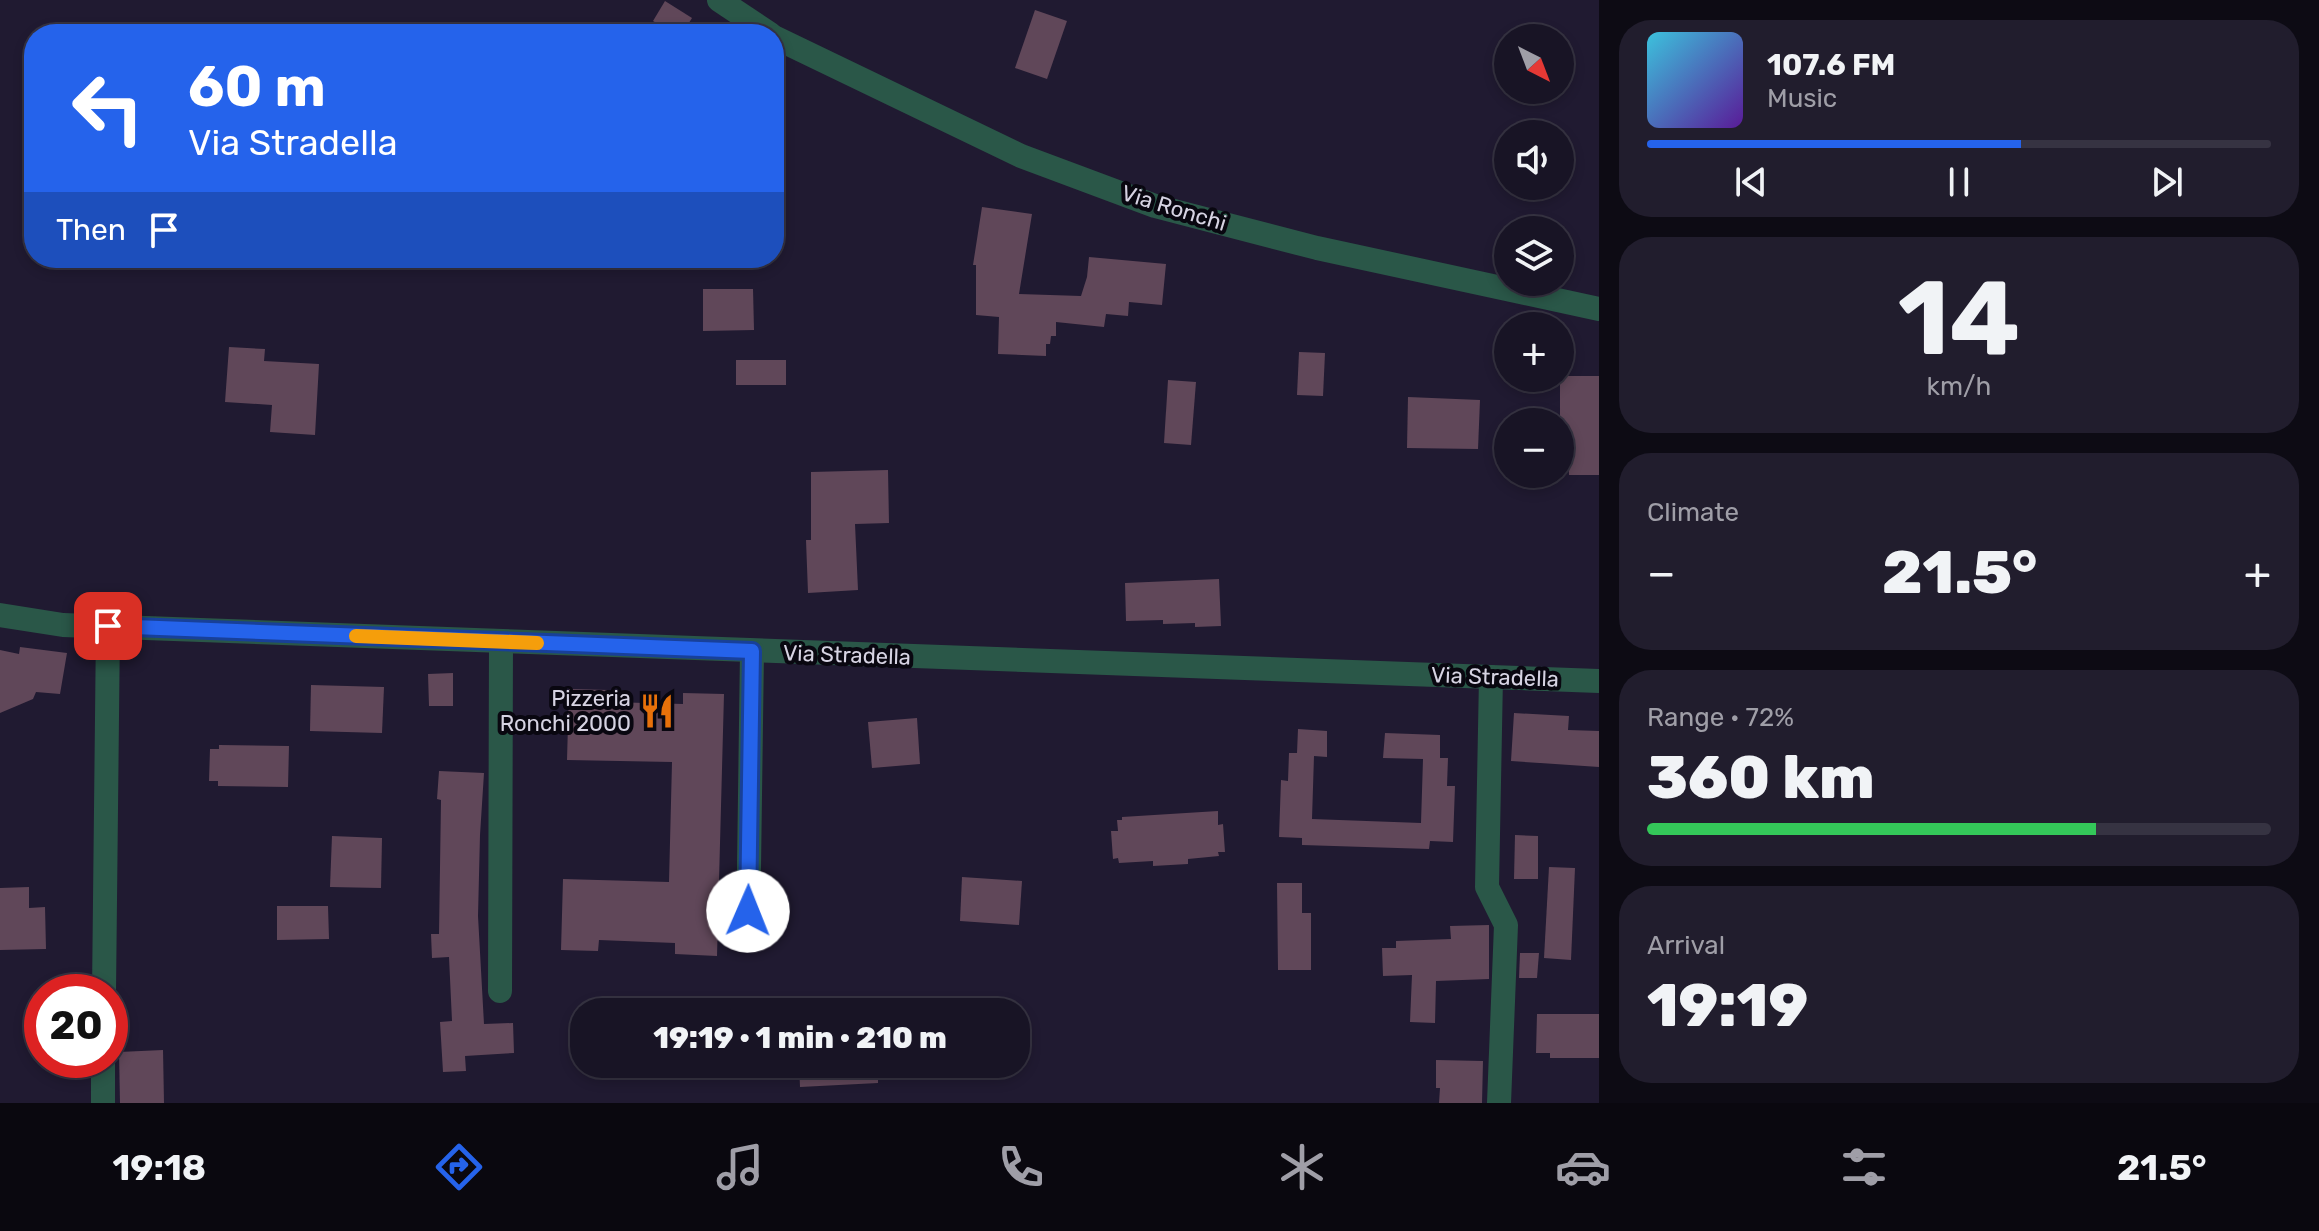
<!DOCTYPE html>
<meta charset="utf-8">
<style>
:root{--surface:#181425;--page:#211d2d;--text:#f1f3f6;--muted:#9f9ea7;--line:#363342;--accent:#2563eb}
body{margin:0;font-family:Rubik,sans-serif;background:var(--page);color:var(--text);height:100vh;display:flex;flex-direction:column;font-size:30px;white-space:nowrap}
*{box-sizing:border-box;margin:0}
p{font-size:26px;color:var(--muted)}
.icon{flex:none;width:44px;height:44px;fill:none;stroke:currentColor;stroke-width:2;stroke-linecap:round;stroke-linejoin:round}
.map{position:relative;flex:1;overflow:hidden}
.panel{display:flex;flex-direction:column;gap:20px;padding:20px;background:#0d0b14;width:720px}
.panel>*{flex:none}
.top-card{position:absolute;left:24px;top:24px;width:760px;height:244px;border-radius:32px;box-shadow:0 4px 12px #0003,0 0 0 2px var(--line);background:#2563eb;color:#fff;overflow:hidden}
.needle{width:52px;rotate:138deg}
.tools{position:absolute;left:1494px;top:24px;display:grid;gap:16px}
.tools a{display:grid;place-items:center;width:80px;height:80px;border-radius:50%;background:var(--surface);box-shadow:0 4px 12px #0003,0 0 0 2px var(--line);font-size:40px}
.speed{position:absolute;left:24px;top:974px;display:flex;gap:16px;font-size:40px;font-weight:700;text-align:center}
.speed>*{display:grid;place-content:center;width:104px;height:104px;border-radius:50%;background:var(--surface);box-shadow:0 4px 12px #0003,0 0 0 2px var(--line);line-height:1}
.speed .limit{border:12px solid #d22;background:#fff;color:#111}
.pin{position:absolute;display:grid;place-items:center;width:68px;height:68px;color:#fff;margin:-34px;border-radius:16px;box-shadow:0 4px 12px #0006}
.me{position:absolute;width:88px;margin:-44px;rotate:1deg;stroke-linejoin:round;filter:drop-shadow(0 0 6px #0008)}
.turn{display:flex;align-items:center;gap:28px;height:168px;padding:0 32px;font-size:36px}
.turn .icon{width:104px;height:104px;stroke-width:2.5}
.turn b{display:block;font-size:56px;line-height:68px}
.then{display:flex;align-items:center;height:76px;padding:0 32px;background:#0003;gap:16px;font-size:30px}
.big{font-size:60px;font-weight:800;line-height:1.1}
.panel .tile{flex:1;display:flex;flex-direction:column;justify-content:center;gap:12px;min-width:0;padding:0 28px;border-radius:32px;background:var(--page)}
.panel .dial{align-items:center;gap:0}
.dial b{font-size:104px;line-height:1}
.song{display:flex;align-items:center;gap:24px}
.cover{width:96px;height:96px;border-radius:12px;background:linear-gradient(135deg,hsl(190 70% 55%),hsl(270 70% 35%))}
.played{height:8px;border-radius:4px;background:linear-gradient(90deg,var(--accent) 60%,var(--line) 60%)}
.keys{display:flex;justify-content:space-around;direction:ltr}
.heat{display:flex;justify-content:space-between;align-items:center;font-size:44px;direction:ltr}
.charge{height:12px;border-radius:6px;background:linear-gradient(90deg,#34c759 72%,var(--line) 0)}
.trip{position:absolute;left:570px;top:998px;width:460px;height:80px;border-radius:32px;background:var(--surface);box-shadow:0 4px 12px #0003,0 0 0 2px var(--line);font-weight:800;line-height:80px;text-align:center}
.menu{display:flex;height:128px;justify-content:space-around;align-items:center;background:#0a080f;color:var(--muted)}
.menu .icon{width:56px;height:56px}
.menu .active{color:var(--accent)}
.menu b{font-size:36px;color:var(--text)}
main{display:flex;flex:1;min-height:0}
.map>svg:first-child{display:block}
</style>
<main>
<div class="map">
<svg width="1599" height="1103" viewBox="0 0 1599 1103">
<rect width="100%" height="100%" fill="#201a31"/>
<g fill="#604759">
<path d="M665,1L692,18L682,34H674L653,21Z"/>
<path d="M1035,10L1067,21L1047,79L1015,68Z"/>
<path d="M982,207L1032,214L1019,294L1081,296L1087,277L1089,257L1166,264L1162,305L1129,302L1128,316L1106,314L1104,327L1056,322V336H1051L1050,344H1046V356L998,354L999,317L976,315V265H973Z"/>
<path d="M703,289H753L754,330L703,331Z"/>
<path d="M229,347L265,349L264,361L319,364L315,435L270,432L272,405L225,402Z"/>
<path d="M1299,352L1325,353L1323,396L1297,395Z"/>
<rect x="736" y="360" width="50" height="25"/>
<path d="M1560,376H1599V475H1569L1568,451H1560Z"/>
<path d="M1168,380L1196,382L1191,445L1164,443Z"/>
<path d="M1408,397L1480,400L1478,449L1407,448Z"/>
<path d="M888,470L889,523L855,524L858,590L808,593L806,540H811V472Z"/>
<path d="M1219,579L1221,626L1195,627V623L1163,624V620L1126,621L1125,583Z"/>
<path d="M20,647L67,653L60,694L36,692L33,699L0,713V650L19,654Z"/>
<path d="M453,673V706H429L428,674Z"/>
<path d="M311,685L384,687L382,733L310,731Z"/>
<path d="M569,689L609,690V702L683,704V693L724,694L717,956L675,954V943L599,940L598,951L561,950L563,879L669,882L672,762L567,760Z"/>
<path d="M1514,713L1569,716L1568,730L1599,731V767L1511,761Z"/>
<path d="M917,718L920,764L872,768L868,722Z"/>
<path d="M1298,729L1327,731V757L1314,756L1312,819L1421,823L1423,759L1383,758L1385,733L1440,735V758H1448L1447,786H1455L1453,842L1430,841L1429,849L1302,845V838L1279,837L1281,780L1288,781L1289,753H1297Z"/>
<path d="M219,745L289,746L288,787L218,786V781H209L210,749H219Z"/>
<path d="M439,771L484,773L480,835L478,916L484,1024L513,1023L514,1053L465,1056L466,1071L443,1072L440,1022L452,1021L449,957L432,958L431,934H439L441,800L437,799Z"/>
<path d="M1218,811V825L1223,824L1225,852H1218L1219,856L1188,859V864L1153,866V861L1119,863L1118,858L1113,859L1111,831H1118L1117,820H1122V817Z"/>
<path d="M1515,835L1538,836V879H1514Z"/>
<path d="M332,836L382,838L381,888L330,887Z"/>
<path d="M1549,867L1575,868L1571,960L1544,958Z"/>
<path d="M962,877L1022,881L1019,925L960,921Z"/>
<path d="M1277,883H1302V913H1311V970H1278Z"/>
<path d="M29,887V908L45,907L46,949L0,950V888Z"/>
<path d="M277,906H328L329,939L277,940Z"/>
<path d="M1489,925V979L1436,981L1435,1023L1410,1022L1412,975L1383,976L1382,948H1396V941L1451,939L1450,926Z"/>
<path d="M1520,953H1539L1537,978H1519Z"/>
<path d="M1537,1014H1599V1058H1550V1053H1536Z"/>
<path d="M163,1050L164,1103H120L119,1052Z"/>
<path d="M1436,1060L1483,1061L1482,1103H1439L1440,1088H1436Z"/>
<path d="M799,1064H878V1083L800,1087Z"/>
</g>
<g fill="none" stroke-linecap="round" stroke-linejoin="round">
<g stroke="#2a5748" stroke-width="24">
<path d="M719,0L770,34"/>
<path d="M774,37L1021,156L1155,206L1317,248L1599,309"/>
<path d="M0,615L63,625L1599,681"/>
<path d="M1491,677L1487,887L1506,925L1499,1103"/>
<path d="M748,940L752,651"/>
<path d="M500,991L501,641"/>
<path d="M104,992L108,626"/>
<path d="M103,1103V1060"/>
</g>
</g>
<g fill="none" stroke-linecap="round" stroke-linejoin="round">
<g stroke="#184099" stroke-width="20">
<path id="route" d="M108,626L752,651L748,911"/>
</g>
<use href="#route" stroke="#2563eb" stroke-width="14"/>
<path stroke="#f59e0b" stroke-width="14" d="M356,636L537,643"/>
</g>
<defs>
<g id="restaurant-bare" transform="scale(2.76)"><path d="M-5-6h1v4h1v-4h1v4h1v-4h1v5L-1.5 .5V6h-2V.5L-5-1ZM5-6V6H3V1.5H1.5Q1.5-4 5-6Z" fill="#e8710a" stroke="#090710" stroke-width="2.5" paint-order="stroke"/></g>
</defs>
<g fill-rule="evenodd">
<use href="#restaurant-bare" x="657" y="711"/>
</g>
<g text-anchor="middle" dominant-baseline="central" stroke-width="8" stroke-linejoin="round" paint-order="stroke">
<g font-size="22" fill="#d6d3e2" stroke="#090710">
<text transform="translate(1174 208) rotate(17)">Via Ronchi</text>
<text transform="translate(847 655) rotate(2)">Via Stradella</text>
<text transform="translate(1495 677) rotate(2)">Via Stradella</text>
</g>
<g font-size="22" fill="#d6d3e2" stroke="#090710" text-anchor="end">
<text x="631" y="698">Pizzeria<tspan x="631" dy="25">Ronchi 2000</tspan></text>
</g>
</g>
</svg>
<div class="tools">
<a><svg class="needle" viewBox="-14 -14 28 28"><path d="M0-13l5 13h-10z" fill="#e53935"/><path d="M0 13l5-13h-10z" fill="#9f9ea7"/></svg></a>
<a><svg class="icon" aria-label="sound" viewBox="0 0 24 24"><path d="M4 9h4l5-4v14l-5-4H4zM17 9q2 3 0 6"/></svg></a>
<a><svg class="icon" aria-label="layers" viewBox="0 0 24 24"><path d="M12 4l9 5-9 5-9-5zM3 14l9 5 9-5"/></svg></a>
<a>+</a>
<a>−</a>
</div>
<div class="speed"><div class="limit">20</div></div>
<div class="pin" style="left:108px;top:626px;background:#d93025"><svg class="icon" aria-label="arrive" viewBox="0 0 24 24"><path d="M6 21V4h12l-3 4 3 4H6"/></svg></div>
<svg class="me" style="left:748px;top:911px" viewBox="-20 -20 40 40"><circle r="19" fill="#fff"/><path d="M0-13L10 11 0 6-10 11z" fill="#2563eb"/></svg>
<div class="trip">19:19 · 1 min · 210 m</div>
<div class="top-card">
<div class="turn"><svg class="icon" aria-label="left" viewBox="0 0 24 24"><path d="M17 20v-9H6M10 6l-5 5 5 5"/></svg><div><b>60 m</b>Via Stradella</div></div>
<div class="then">Then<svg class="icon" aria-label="arrive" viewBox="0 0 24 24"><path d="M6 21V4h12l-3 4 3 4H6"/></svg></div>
</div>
</div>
<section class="panel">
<div class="tile">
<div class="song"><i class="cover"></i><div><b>107.6 FM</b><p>Music</p></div></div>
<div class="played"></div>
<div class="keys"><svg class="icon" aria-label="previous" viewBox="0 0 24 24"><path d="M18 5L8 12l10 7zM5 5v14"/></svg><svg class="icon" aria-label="pause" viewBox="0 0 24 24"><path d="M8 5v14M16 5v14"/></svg><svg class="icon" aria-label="next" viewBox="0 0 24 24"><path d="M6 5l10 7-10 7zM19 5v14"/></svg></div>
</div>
<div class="tile dial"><b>14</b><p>km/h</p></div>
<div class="tile"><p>Climate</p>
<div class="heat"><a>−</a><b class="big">21.5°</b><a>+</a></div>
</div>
<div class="tile"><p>Range · 72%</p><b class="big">360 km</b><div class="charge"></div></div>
<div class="tile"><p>Arrival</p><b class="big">19:19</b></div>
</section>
</main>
<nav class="menu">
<b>19:18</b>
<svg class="icon active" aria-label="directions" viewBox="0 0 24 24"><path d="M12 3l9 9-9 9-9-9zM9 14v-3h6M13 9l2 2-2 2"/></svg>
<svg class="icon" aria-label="music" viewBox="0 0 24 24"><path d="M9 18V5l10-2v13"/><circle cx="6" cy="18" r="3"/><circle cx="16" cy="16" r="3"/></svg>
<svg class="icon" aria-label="phone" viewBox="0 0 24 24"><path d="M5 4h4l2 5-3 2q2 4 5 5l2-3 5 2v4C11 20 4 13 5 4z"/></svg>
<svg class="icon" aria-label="climate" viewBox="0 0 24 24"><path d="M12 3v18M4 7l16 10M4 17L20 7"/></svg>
<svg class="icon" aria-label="car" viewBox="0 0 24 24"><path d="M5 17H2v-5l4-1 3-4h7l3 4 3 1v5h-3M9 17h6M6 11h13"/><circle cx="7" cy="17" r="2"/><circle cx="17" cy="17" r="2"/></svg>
<svg class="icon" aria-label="filters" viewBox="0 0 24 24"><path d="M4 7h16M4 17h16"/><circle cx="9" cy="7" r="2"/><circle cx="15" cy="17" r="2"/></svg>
<b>21.5°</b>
</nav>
